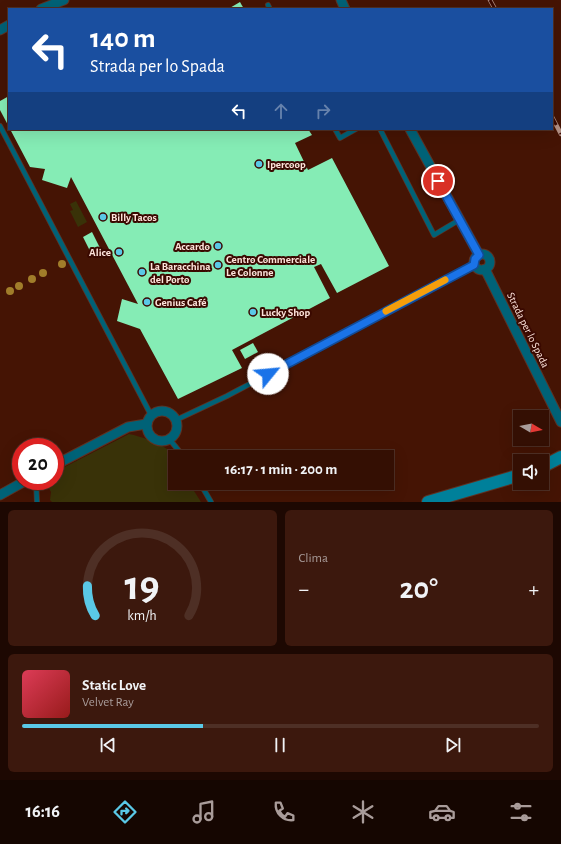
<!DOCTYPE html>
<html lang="it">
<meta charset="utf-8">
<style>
:root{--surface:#340f03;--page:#3c180d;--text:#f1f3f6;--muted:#a99c9a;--line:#4e2f25;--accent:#5ac8e6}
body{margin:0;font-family:"Alegreya Sans",sans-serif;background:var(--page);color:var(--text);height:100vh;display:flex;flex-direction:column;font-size:15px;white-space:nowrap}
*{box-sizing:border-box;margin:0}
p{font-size:13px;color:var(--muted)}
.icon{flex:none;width:22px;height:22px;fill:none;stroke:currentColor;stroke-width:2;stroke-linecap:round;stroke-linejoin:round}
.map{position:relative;height:502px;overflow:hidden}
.panel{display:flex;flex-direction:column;gap:8px;padding:8px;background:#1d0802;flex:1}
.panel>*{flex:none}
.hud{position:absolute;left:8px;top:8px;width:545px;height:122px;border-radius:0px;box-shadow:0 4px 16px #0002,0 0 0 1px var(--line);background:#1a4fa0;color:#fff;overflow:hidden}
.needle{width:26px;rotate:100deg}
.tools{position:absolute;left:513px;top:410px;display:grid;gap:8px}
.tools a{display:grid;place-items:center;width:36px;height:36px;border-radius:0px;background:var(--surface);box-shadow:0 4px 16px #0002,0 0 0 1px var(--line);font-size:20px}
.speed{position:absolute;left:12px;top:438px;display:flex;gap:8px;font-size:20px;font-weight:700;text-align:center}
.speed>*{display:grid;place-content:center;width:52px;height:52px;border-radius:50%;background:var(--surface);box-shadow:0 4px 16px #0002,0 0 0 1px var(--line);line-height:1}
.speed .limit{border:6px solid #d22;background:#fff;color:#111}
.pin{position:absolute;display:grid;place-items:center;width:34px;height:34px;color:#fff;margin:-17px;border:2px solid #fff;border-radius:50%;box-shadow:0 1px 4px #0007}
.me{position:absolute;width:44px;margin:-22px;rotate:62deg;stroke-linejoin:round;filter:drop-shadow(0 0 3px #0008)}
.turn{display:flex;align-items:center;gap:14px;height:84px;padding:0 16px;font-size:18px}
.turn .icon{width:52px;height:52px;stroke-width:2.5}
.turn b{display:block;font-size:28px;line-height:34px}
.lanes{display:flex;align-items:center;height:38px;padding:0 16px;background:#0003;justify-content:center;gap:20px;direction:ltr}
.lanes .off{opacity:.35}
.big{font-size:30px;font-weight:700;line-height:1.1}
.panel .card{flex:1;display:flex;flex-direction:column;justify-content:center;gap:6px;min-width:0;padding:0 14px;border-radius:6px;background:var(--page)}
.panel .dial{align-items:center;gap:0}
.dial svg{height:104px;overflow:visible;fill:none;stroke:var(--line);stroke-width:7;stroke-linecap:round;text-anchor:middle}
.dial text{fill:var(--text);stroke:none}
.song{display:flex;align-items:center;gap:12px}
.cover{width:48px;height:48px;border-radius:6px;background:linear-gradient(135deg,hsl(350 70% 55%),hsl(0 70% 35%))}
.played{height:4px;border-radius:2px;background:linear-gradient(90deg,var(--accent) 35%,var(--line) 35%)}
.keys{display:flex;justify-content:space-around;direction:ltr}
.heat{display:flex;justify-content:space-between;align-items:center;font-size:22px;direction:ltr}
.panel .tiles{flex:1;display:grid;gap:8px;grid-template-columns:1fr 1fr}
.card:last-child{grid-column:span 2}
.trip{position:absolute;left:168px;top:450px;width:226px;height:40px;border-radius:0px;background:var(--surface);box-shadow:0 4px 16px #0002,0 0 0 1px var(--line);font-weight:700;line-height:40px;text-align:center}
.tabs{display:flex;height:64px;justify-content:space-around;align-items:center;background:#150601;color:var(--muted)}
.tabs .icon{width:28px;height:28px}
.tabs .active{color:var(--accent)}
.tabs b{font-size:18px;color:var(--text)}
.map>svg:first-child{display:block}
</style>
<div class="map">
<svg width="561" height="502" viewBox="0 0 561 502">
<rect width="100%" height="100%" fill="#451404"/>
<g fill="#393208">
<path d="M76,201L87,222L78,227L70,211L73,210L70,204Z"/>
<path d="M129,434C140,436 171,446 175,458C177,465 175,476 175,483H189L201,502H52L50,500L51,492L45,481H55V472Z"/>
</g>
<g fill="#85ecb5">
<path d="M240,2L244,9H228Z"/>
<path d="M9,96V127L0,110V101Z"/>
<path d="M10,129H308L312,135L295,143L308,170L332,158L389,266L337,293L321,264L314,267L330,298L232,350L242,368L178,399L140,329L117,321L122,299L138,304L71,177L67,188L42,180L45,169L30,167Z"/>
<path d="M92,232L102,252L93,257L83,237Z"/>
<path d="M253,343L258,352L245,359L240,350Z"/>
</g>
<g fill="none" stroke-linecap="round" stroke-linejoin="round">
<g stroke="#5f3122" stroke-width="6">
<g id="lane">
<path d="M268,5L270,9"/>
<path d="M0,126L151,415"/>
<path d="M335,129L340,138L356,129"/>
<path d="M380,129L434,235L459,220"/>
<path d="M176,420L227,396L474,265"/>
<path d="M170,440L184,457"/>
<path d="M36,481L37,502"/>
<path d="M200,483L211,502"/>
</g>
</g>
<g stroke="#5f3122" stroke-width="11">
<g id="street">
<path d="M341,0L345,9"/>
<path d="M41,9L64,0"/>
<path d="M0,30L9,25"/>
<path d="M410,129L479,255"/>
<circle cx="482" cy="262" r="8"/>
<path d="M485,269L561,422"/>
<circle cx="162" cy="426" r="15"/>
<path d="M55,465L128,427L146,424"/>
<path d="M0,495L25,481"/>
</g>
</g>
<g stroke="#5f3122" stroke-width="14">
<g id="secondary">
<path d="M542,467L561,457"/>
<path d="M428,502L520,475"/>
</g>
</g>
<use href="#lane" stroke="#006277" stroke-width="4.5"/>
<use href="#street" stroke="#006277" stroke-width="9"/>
<use href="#secondary" stroke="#00809a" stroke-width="12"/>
<g stroke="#b39084" stroke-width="4.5">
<g id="rail">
<path d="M490,0L495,9"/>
<path d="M552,117L561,134"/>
</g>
</g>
<use href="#rail" stroke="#3a0900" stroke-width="3" stroke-dasharray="9" stroke-linecap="butt"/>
</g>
<g fill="#a17d2a">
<circle cx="62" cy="264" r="4"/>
<circle cx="43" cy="273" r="4"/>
<circle cx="32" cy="279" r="4"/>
<circle cx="19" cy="286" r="4"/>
<circle cx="10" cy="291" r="4"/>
</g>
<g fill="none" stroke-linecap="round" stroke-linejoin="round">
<g stroke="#114b97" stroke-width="10">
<path id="route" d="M268,374L474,265L475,259L479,255L438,181"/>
</g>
<use href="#route" stroke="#1a73e8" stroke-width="7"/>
<path stroke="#f59e0b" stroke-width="7" d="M386,311L445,280"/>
</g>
<g fill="#5ac8e6" stroke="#3a0900" stroke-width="1.5">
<circle cx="259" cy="164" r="4"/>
<circle cx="103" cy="217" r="4"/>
<circle cx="218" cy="246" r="4"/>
<circle cx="119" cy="252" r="4"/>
<circle cx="218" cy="265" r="4"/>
<circle cx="142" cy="272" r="4"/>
<circle cx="147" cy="302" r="4"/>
<circle cx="253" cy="312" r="4"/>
</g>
<g text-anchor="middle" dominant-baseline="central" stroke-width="4" stroke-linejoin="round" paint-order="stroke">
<g font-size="11" font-weight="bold" fill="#fee4db" stroke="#3a0900" text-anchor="start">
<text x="267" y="164">Ipercoop</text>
<text x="111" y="217">Billy Tacos</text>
<text x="210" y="246" text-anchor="end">Accardo</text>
<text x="111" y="252" text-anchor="end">Alice</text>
<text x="226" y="259">Centro Commerciale<tspan x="226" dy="13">Le Colonne</tspan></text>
<text x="150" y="266">La Baracchina<tspan x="150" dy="13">del Porto</tspan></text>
<text x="155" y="302">Genius Café</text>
<text x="261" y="312">Lucky Shop</text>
</g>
<g font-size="11" fill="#fee4db" stroke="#3a0900">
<text transform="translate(528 330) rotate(64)">Strada per lo Spada</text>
</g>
</g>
</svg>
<div class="tools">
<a><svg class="needle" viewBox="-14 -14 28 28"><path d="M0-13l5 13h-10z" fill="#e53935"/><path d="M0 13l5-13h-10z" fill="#a99c9a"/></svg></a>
<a><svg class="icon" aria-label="sound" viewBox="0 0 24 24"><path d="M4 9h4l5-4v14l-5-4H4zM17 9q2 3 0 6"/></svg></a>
</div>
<div class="speed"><div class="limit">20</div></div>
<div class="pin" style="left:438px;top:181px;background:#d93025"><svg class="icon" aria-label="arrive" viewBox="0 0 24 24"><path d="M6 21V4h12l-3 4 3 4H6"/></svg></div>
<svg class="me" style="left:268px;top:374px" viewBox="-20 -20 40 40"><circle r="19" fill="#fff"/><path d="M0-13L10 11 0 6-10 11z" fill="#1a73e8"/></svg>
<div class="trip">16:17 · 1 min · 200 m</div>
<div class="hud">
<div class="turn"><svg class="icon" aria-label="left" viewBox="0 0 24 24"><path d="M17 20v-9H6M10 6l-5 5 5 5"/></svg><div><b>140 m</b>Strada per lo Spada</div></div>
<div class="lanes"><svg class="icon" aria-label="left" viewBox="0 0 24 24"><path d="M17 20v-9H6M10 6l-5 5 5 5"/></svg><svg class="icon off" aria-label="ahead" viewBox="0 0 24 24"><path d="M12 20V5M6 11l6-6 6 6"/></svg><svg class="icon off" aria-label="right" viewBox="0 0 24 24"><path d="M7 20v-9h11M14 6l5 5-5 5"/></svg></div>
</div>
</div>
<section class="panel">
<div class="tiles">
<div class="card dial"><svg viewBox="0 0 100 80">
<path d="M14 69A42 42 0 1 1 86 69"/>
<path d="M14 69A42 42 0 0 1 8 46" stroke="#5ac8e6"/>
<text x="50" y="56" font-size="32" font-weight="700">19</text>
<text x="50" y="72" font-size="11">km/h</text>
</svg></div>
<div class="card"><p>Clima</p>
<div class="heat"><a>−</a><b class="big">20°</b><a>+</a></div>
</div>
<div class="card">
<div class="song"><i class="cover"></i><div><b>Static Love</b><p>Velvet Ray</p></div></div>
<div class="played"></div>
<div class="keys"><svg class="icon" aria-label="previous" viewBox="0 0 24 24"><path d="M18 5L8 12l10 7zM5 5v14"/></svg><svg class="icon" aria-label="pause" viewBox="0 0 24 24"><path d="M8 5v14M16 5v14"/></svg><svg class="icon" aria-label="next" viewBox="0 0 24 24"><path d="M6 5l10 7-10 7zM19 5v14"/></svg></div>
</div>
</div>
</section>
<nav class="tabs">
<b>16:16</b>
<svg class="icon active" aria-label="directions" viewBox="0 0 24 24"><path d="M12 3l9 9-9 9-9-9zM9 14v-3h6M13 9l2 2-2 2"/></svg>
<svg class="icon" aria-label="music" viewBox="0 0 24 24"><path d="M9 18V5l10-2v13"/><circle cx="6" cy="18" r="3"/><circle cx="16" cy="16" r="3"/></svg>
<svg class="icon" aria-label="phone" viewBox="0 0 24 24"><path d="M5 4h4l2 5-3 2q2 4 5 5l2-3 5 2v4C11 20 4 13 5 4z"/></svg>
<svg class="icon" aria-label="climate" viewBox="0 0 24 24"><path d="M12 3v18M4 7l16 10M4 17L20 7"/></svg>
<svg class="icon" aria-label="car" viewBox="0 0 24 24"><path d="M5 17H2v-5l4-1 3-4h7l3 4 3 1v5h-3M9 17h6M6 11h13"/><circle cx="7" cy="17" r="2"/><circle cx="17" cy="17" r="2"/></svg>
<svg class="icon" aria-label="filters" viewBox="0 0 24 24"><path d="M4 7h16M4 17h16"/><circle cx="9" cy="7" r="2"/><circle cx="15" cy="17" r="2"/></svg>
</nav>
